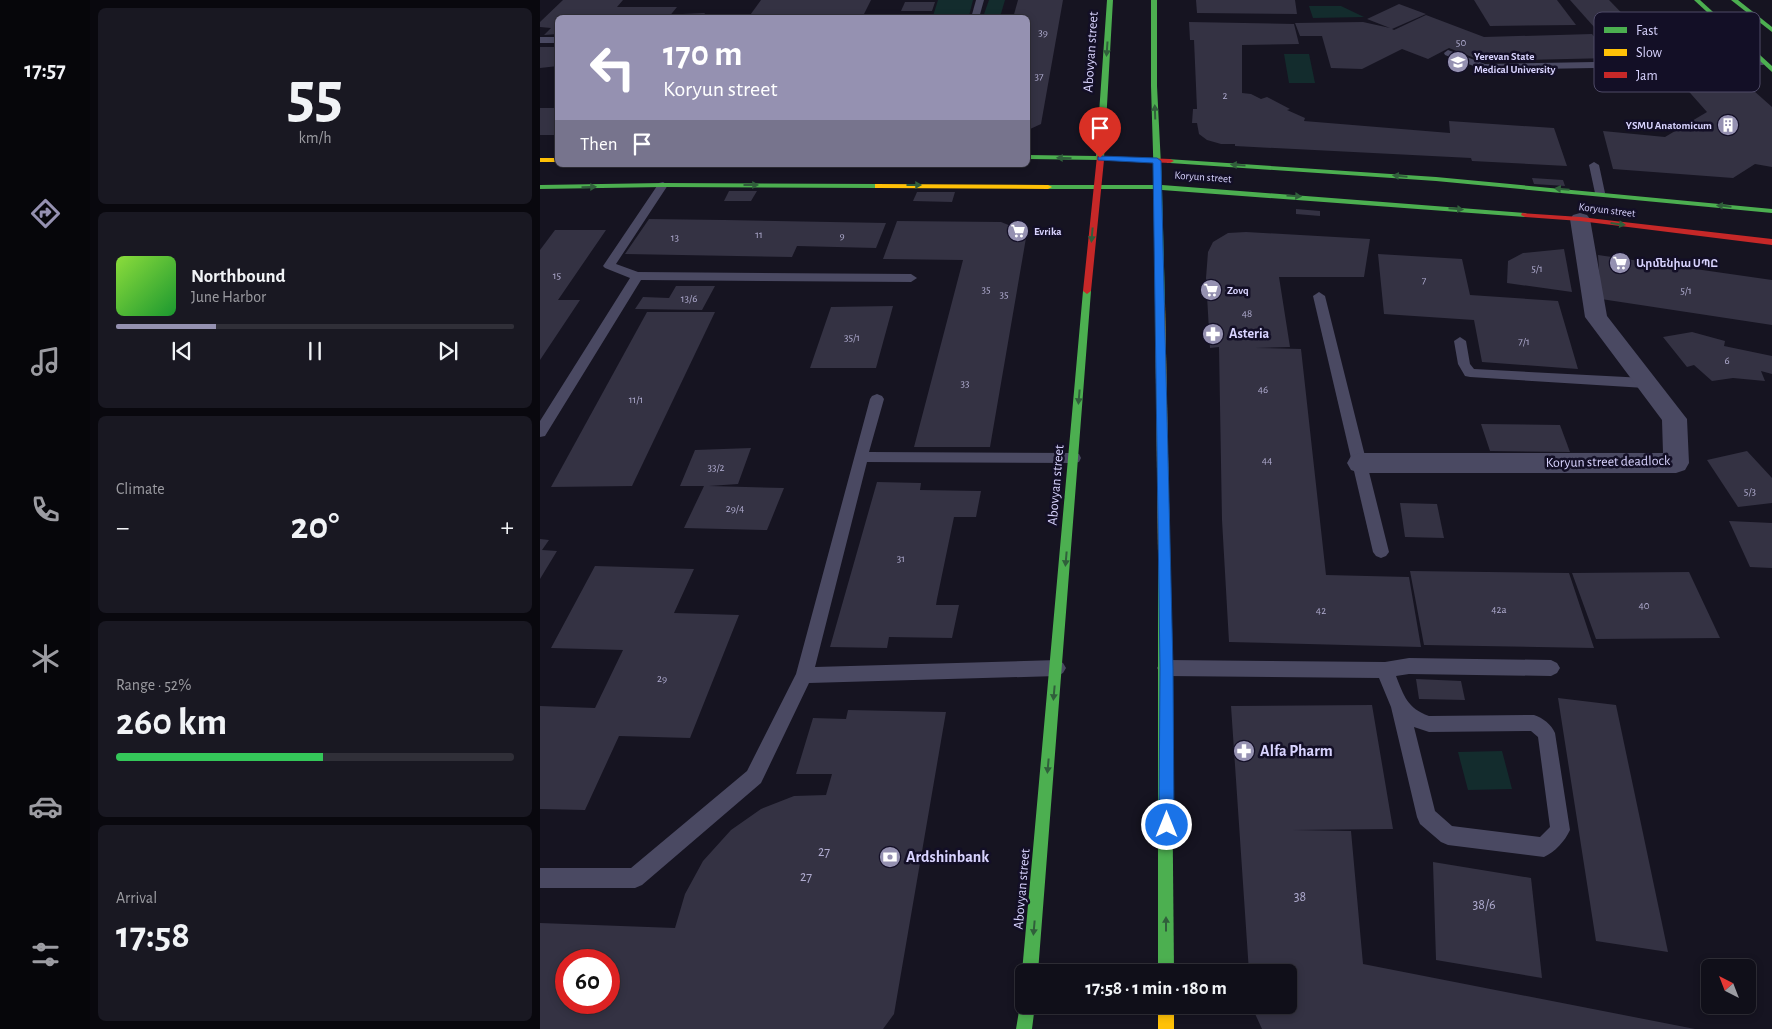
<!DOCTYPE html>
<meta charset="utf-8">
<style>
:root{--surface:#100f19;--page:#191822;--text:#f1f3f6;--muted:#9c9ca2;--line:#302f38;--accent:#9591b1}
body{margin:0;font-family:"Alegreya Sans","Noto Sans Armenian",sans-serif;background:var(--page);color:var(--text);height:100vh;display:flex;flex-direction:column;font-size:19px;white-space:nowrap}
*{box-sizing:border-box;margin:0}
p{font-size:16px;color:var(--muted)}
.icon{flex:none;width:28px;height:28px;fill:none;stroke:currentColor;stroke-width:2;stroke-linecap:round;stroke-linejoin:round}
.map{position:relative;flex:1;overflow:hidden}
.details{display:flex;flex-direction:column;gap:8px;padding:8px;background:#09080e;width:450px}
.details>*{flex:none}
.top-card{position:absolute;left:15px;top:15px;width:475px;height:152px;border-radius:8px;box-shadow:0 2px 8px #0003,0 0 0 1px var(--line);background:#9591b1;color:#fff;overflow:hidden}
.needle{width:32px;rotate:318deg}
.buttons{position:absolute;left:1161px;top:959px;display:grid;gap:10px}
.buttons a{display:grid;place-items:center;width:55px;height:55px;border-radius:8px;background:var(--surface);box-shadow:0 2px 8px #0003,0 0 0 1px var(--line);font-size:25px}
.speed{position:absolute;left:15px;top:949px;display:flex;gap:10px;font-size:25px;font-weight:700;text-align:center}
.speed>*{display:grid;place-content:center;width:65px;height:65px;border-radius:50%;background:var(--surface);box-shadow:0 2px 8px #0003,0 0 0 1px var(--line);line-height:1}
.speed .limit{border:8px solid #d22;background:#fff;color:#111}
.pin{position:absolute;display:grid;place-items:center;width:42px;height:42px;color:#fff;margin:-51px -21px;border-radius:50% 50% 50% 0;rotate:-45deg;box-shadow:0 0 5px #0007}
.pin .icon{rotate:45deg}
.me{position:absolute;width:55px;margin:-28px;rotate:0deg;stroke-linejoin:round;filter:drop-shadow(0 0 4px #0008)}
.turn{display:flex;align-items:center;gap:18px;height:105px;padding:0 25px;font-size:22px}
.turn .icon{width:65px;height:65px;stroke-width:2.5}
.turn b{display:block;font-size:35px;line-height:42px}
.then{display:flex;align-items:center;height:48px;padding:0 25px;background:#0003;gap:10px;font-size:19px}
.big{font-size:38px;font-weight:700;line-height:1.1}
.details .tile{flex:1;display:flex;flex-direction:column;justify-content:center;gap:8px;min-width:0;padding:0 18px;border-radius:8px;background:var(--page)}
.details .dial{align-items:center;gap:0}
.dial b{font-size:65px;line-height:1}
.song{display:flex;align-items:center;gap:15px}
.cover{width:60px;height:60px;border-radius:8px;background:linear-gradient(135deg,hsl(90 70% 55%),hsl(130 70% 35%))}
.played{height:5px;border-radius:2px;background:linear-gradient(90deg,var(--accent) 25%,var(--line) 25%)}
.keys{display:flex;justify-content:space-around;direction:ltr}
.heat{display:flex;justify-content:space-between;align-items:center;font-size:28px;direction:ltr}
.charge{height:8px;border-radius:4px;background:linear-gradient(90deg,#34c759 52%,var(--line) 0)}
.trip{position:absolute;left:475px;top:964px;width:282px;height:50px;border-radius:8px;background:var(--surface);box-shadow:0 2px 8px #0003,0 0 0 1px var(--line);font-weight:700;line-height:50px;text-align:center}
main{display:flex;flex:1;min-height:0}
.tab-bar{display:flex;flex-direction:column;width:90px;justify-content:space-around;align-items:center;background:#06060a;color:var(--muted)}
.tab-bar .icon{width:35px;height:35px}
.tab-bar .current{color:var(--accent)}
.tab-bar b{font-size:22px;color:var(--text)}
.map>svg:first-child{display:block}
</style>
<main>
<nav class="tab-bar">
<b>17:57</b>
<svg class="icon current" aria-label="directions" viewBox="0 0 24 24"><path d="M12 3l9 9-9 9-9-9zM9 14v-3h6M13 9l2 2-2 2"/></svg>
<svg class="icon" aria-label="music" viewBox="0 0 24 24"><path d="M9 18V5l10-2v13"/><circle cx="6" cy="18" r="3"/><circle cx="16" cy="16" r="3"/></svg>
<svg class="icon" aria-label="phone" viewBox="0 0 24 24"><path d="M5 4h4l2 5-3 2q2 4 5 5l2-3 5 2v4C11 20 4 13 5 4z"/></svg>
<svg class="icon" aria-label="climate" viewBox="0 0 24 24"><path d="M12 3v18M4 7l16 10M4 17L20 7"/></svg>
<svg class="icon" aria-label="car" viewBox="0 0 24 24"><path d="M5 17H2v-5l4-1 3-4h7l3 4 3 1v5h-3M9 17h6M6 11h13"/><circle cx="7" cy="17" r="2"/><circle cx="17" cy="17" r="2"/></svg>
<svg class="icon" aria-label="filters" viewBox="0 0 24 24"><path d="M4 7h16M4 17h16"/><circle cx="9" cy="7" r="2"/><circle cx="15" cy="17" r="2"/></svg>
</nav>
<section class="details">
<div class="tile dial"><b>55</b><p>km/h</p></div>
<div class="tile">
<div class="song"><i class="cover"></i><div><b>Northbound</b><p>June Harbor</p></div></div>
<div class="played"></div>
<div class="keys"><svg class="icon" aria-label="previous" viewBox="0 0 24 24"><path d="M18 5L8 12l10 7zM5 5v14"/></svg><svg class="icon" aria-label="pause" viewBox="0 0 24 24"><path d="M8 5v14M16 5v14"/></svg><svg class="icon" aria-label="next" viewBox="0 0 24 24"><path d="M6 5l10 7-10 7zM19 5v14"/></svg></div>
</div>
<div class="tile"><p>Climate</p>
<div class="heat"><a>−</a><b class="big">20°</b><a>+</a></div>
</div>
<div class="tile"><p>Range · 52%</p><b class="big">260 km</b><div class="charge"></div></div>
<div class="tile"><p>Arrival</p><b class="big">17:58</b></div>
</section>
<div class="map">
<svg width="1232" height="1029" viewBox="0 0 1232 1029">
<rect width="100%" height="100%" fill="#161421"/>
<g fill="#132c2d">
<path d="M398,0H433L429,16H393Z"/>
<path d="M449,0H465L460,17H443Z"/>
<path d="M769,6H801L824,17L773,18Z"/>
<path d="M744,54H769L775,83H749Z"/>
<path d="M962,751L972,789L928,790L918,752Z"/>
</g>
<g fill="#343243" fill-rule="evenodd">
<path d="M23,0H83L77,7H137L128,18H18V34L4,35L11,28L0,27V22Z"/>
<path d="M221,0H331L322,18H208Z"/>
<path d="M478,0H523L501,124L488,130V18H473Z"/>
<path d="M656,0H755L757,14L657,13Z"/>
<path d="M934,0H1017L1036,25L950,26Z"/>
<path d="M1030,0H1069L1103,35L1063,37Z"/>
<path d="M365,2H395L392,11H361Z"/>
<path d="M859,4L886,14L852,29L854,30L886,15L944,37L1052,34L1071,58L942,61L909,48L888,59L862,49L822,69L791,68L782,36H760L755,23L823,22L850,28L827,19Z"/>
<path d="M165,13L162,18H140L142,14Z"/>
<path d="M649,22L754,24L759,44L702,45V93L711,94L721,99L727,97L750,109L747,110L765,118L764,121L910,133L909,121L1014,128L1027,166L932,161L931,158L695,146V144H681L667,140L659,134L657,123H652L653,109H657L654,40H650Z"/>
<path d="M0,47H18V66L0,68Z"/>
<path d="M1187,67L1232,107V167L1215,164L1193,178L1073,169L1063,131L1125,137L1167,112L1128,68Z"/>
<rect x="0" y="108" width="18" height="27"/>
<path d="M992,178L1023,180L1025,186L994,184Z"/>
<path d="M189,191H217L211,201H184Z"/>
<path d="M377,192H415L412,202L373,201Z"/>
<path d="M756,209L780,211V216L756,214Z"/>
<path d="M109,219L184,220L346,223L336,248L257,246L252,257L85,254Z"/>
<path d="M357,221L461,222L481,230L486,238L450,447H374L423,260L343,259Z"/>
<path d="M15,230H66L18,300H40L0,360V250Z"/>
<path d="M706,232L830,239L824,277H739L750,347L715,348L761,349L786,575L869,577L881,647L689,642L682,520L679,347L670,348L666,278L668,252L673,242L688,233Z"/>
<path d="M1024,249L1032,292L967,283L968,261L983,253Z"/>
<path d="M838,254L922,259L930,295L1018,301L1038,369L942,362L934,320L844,314Z"/>
<path d="M1058,255L1232,280V325L1061,299Z"/>
<path d="M136,286H175L162,310L95,309L103,297L129,298Z"/>
<path d="M353,306L336,368H270L291,307Z"/>
<path d="M107,312H175L92,486L11,487Z"/>
<path d="M1152,332L1185,341L1184,346L1232,356V374L1221,371L1225,381L1193,378L1172,381L1154,365L1147,367L1123,337Z"/>
<path d="M941,424L1020,425L1030,452L950,451Z"/>
<path d="M211,448L198,484L169,486L244,488L227,530L144,528L164,486H140L155,450Z"/>
<path d="M1207,451L1232,478V503L1198,507L1167,460Z"/>
<path d="M337,482L381,483L380,490L441,491L436,517H414L397,599L396,605H419L412,638L349,637L347,648L290,647Z"/>
<path d="M860,503L897,504L904,538L865,537Z"/>
<path d="M1189,521L1232,523V568L1210,567Z"/>
<path d="M0,539L9,540L2,550L17,551L0,579Z"/>
<path d="M55,566L154,569L134,613L199,615L150,738L79,736L45,810L0,809V706L55,708L83,650L11,648Z"/>
<path d="M870,571L1029,573L1054,648L884,645Z"/>
<path d="M1149,572L1180,638L1056,639L1032,573Z"/>
<path d="M876,679L921,681L925,700L879,699Z"/>
<path d="M1018,698L1076,705L1128,952L1056,941Z"/>
<path d="M832,705L853,829L753,830L811,831L823,964L1155,1029H722L711,1005H749V972H709L691,706Z"/>
<path d="M308,710L406,712L354,1014L343,1029H0V923L135,928L145,894L163,861L191,830L221,809L254,796L286,795L292,774H256L273,718L306,719ZM26,960H69V1002H26Z"/>
<path d="M893,862L991,878L1002,978L896,960Z"/>
</g>
<g fill="none" stroke-linecap="round" stroke-linejoin="round">
<g fill="#4a4962" fill-rule="evenodd">
<path d="M436,0H444L439,18H431Z"/>
<rect x="0" y="37" width="18" height="6"/>
<path d="M908,50L945,64L1223,59L1227,62L1223,65L944,70L905,55L904,53Z"/>
<path d="M1054,162L1059,165L1065,193L1060,196L1055,193L1049,165Z"/>
<path d="M123,182L128,185L76,264L98,272L371,274L377,278L371,282L101,280L5,436L0,437V421L90,278L65,268L63,266L119,183Z"/>
<path d="M779,292L785,296L849,552L846,556L841,558L836,556L833,552L773,296Z"/>
<path d="M920,337L926,341L930,364L934,369L1105,378L1110,380L1112,383L1110,386L1105,388L930,377L925,376L918,364L914,341Z"/>
<path d="M337,394L342,396L344,399L329,452L534,453L539,454L541,458L539,462L534,463L327,462L275,667L517,660L523,663L526,668L523,673L517,676L269,683L221,783L102,885L95,888H0V868H91L207,771L256,674L330,399L332,396Z"/>
<path d="M869,658L1011,660L1017,663L1020,668L1017,673L1011,676L869,674L856,676C864,696 867,708 889,716L994,715C1003,718 1011,724 1015,733L1030,830C1025,841 1015,852 1004,857L908,845L901,842L880,824L877,817L851,707L839,678L626,676L620,673L617,668L620,663L626,660L845,662ZM874,727L889,732L991,731L998,737L1010,827L1000,837L912,826L895,811Z"/>
</g>
<path fill="#4a4962" fill-rule="evenodd" d="M1040,213L1047,215L1050,219L1067,316L1147,419L1149,463L1145,470L1136,473H820L811,470L807,463L811,456L820,453H1123L1122,420L1045,317L1030,219L1033,215Z"/>
<g fill="#4caf50" fill-rule="evenodd">
<path d="M567,0H573L564,158L560,160L488,159V155L556,156Z"/>
<path d="M611,0H617V86L622,185L985,213L989,215L985,217L622,190L625,303L623,305H617L614,189H508L504,187L508,185H614L611,86Z"/>
<path d="M1154,0H1160L1232,66V72Z"/>
<path d="M1191,0H1198L1232,27V32Z"/>
<path d="M627,159L896,177L1232,209V213L896,181L630,163H627Z"/>
<path d="M123,183L338,184L342,186L338,188L123,187L0,189V185Z"/>
<path d="M547,288L551,291L498,972H484V976L482,972L543,291Z"/>
<path d="M624,547L628,549L630,552L634,972H618V552L620,549Z"/>
<path d="M484,998V1005H495L492,1029H476L481,999Z"/>
</g>
<g fill="#ffc107" fill-rule="evenodd">
<rect x="0" y="158" width="18" height="4"/>
<path d="M335,184L508,185L512,187L508,189L338,188H335Z"/>
<path d="M620,300L625,303L630,552L628,555H620L618,552L615,303Z"/>
<rect x="618" y="1005" width="16" height="24"/>
</g>
<g fill="#c62828" fill-rule="evenodd">
<path d="M557,156L630,159L634,161L630,163L564,160L551,291L547,294L543,291Z"/>
<path d="M982,213L1040,217L1232,239V245L1040,221L985,217L981,215Z"/>
</g>
</g>
<defs><path id="oneway-solid" d="M-6-.8H1V-3.2L6.5 0L1 3.2V.8H-6Z" transform="scale(1.25)"/></defs>
<g fill="#305f3b">
<use href="#oneway-solid" transform="translate(567 49) rotate(94)"/>
<use href="#oneway-solid" transform="translate(615 112) rotate(-92)"/>
<use href="#oneway-solid" transform="translate(524 158) rotate(-179)"/>
<use href="#oneway-solid" transform="translate(698 165) rotate(-177)"/>
<use href="#oneway-solid" transform="translate(860 176) rotate(-175)"/>
<use href="#oneway-solid" transform="translate(211 185)"/>
<use href="#oneway-solid" transform="translate(374 185)"/>
<use href="#oneway-solid" transform="translate(49 187) rotate(-1)"/>
<use href="#oneway-solid" transform="translate(1022 189) rotate(-175)"/>
<use href="#oneway-solid" transform="translate(754 196) rotate(4)"/>
<use href="#oneway-solid" transform="translate(1184 206) rotate(-174)"/>
<use href="#oneway-solid" transform="translate(916 209) rotate(5)"/>
<use href="#oneway-solid" transform="translate(1078 224) rotate(7)"/>
<use href="#oneway-solid" transform="translate(552 235) rotate(95)"/>
<use href="#oneway-solid" transform="translate(539 397) rotate(95)"/>
<use href="#oneway-solid" transform="translate(526 559) rotate(95)"/>
<use href="#oneway-solid" transform="translate(514 693) rotate(95)"/>
<use href="#oneway-solid" transform="translate(508 766) rotate(95)"/>
<use href="#oneway-solid" transform="translate(626 924) rotate(-90)"/>
<use href="#oneway-solid" transform="translate(494 928) rotate(95)"/>
</g>
<path fill="#1a73e8" stroke="#114b97" d="M560,156L617,158L621,161L633,668L634,825L632,830L627,832L621,830L619,825L620,668L613,163L558,160V157Z"/>
<defs>
<g id="university-disc" transform="scale(1.125)"><circle r="9.5" fill="#9591b1" stroke="#130f26"/><path d="M0-5L7-2L0 1L-7-2ZM-4 1L0 2.5L4 1V4Q0 6-4 4Z" fill="#fff"/></g>
<g id="building-disc" transform="scale(1.125)"><circle r="9.5" fill="#9591b1" stroke="#130f26"/><path d="M-4-6H4V6H1V3H-1V6H-4ZM-2.5-4.3h1.7v1.8h-1.7ZM.8-4.3h1.7v1.8H.8ZM-2.5-1h1.7V.8h-1.7ZM.8-1h1.7V.8H.8Z" fill="#fff"/></g>
<g id="supermarket-disc" transform="scale(1.125)"><circle r="9.5" fill="#9591b1" stroke="#130f26"/><path d="M-6-5.5h2.5l.6 2H6L4.5 2H-2.5L-4.4-4H-6ZM-1.5 3.2a1.3 1.3 0 1 0 .1 0ZM3 3.2a1.3 1.3 0 1 0 .1 0Z" fill="#fff"/></g>
<g id="pharmacy-disc" transform="scale(1.125)"><circle r="9.5" fill="#9591b1" stroke="#130f26"/><path d="M-2-6h4v4h4v4h-4v4h-4v-4h-4v-4h4Z" fill="#fff"/></g>
<g id="bank-disc" transform="scale(1.125)"><circle r="9.5" fill="#9591b1" stroke="#130f26"/><path d="M-6-4H6V4H-6ZM0-2.3a2.3 2.3 0 1 0 0 4.6a2.3 2.3 0 1 0 0-4.6Z" fill="#fff"/></g>
</defs>
<g fill-rule="evenodd">
<use href="#university-disc" x="918" y="62"/>
<use href="#building-disc" x="1188" y="125"/>
<use href="#supermarket-disc" x="478" y="231"/>
<use href="#supermarket-disc" x="1080" y="263"/>
<use href="#supermarket-disc" x="671" y="290"/>
<use href="#pharmacy-disc" x="673" y="334"/>
<use href="#pharmacy-disc" x="704" y="751"/>
<use href="#bank-disc" x="350" y="857"/>
</g>
<g text-anchor="middle" dominant-baseline="central" stroke-width="5" stroke-linejoin="round" paint-order="stroke">
<g font-size="11" fill="#b0acd0">
<text x="503" y="32">39</text>
<text x="921" y="42">50</text>
<text x="499" y="76">37</text>
<text x="685" y="95">2</text>
<text x="219" y="234">11</text>
<text x="302" y="235">9</text>
<text x="135" y="237">13</text>
<text x="997" y="268">5/1</text>
<text x="17" y="275">15</text>
<text x="884" y="280">7</text>
<text x="446" y="289">35</text>
<text x="1146" y="290">5/1</text>
<text x="464" y="294">35</text>
<text x="149" y="298">13/6</text>
<text x="707" y="313">48</text>
<text x="312" y="337">35/1</text>
<text x="984" y="341">7/1</text>
<text x="1187" y="360">6</text>
<text x="425" y="383">33</text>
<text x="723" y="389">46</text>
<text x="96" y="399">11/1</text>
<text x="727" y="460">44</text>
<text x="176" y="467">33/2</text>
<text x="1210" y="491">5/3</text>
<text x="195" y="508">29/4</text>
<text x="361" y="558">31</text>
<text x="1104" y="605">40</text>
<text x="959" y="609">42a</text>
<text x="781" y="610">42</text>
<text x="122" y="678">29</text>
</g>
<g font-size="11" font-weight="bold" fill="#d9d4ff" stroke="#130f26" text-anchor="start">
<text x="934" y="56">Yerevan State<tspan x="934" dy="13">Medical University</tspan></text>
<text x="1172" y="125" text-anchor="end">YSMU Anatomicum</text>
<text x="494" y="231">Evrika</text>
<text x="1096" y="263">Արմենիա ՍՊԸ</text>
<text x="687" y="290">Zovq</text>
</g>
<g font-size="11" fill="#d9d4ff" stroke="#130f26">
<text transform="translate(663 177) rotate(4)">Koryun street</text>
<text transform="translate(1067 210) rotate(7)">Koryun street</text>
</g>
<g font-size="14" fill="#d9d4ff" stroke="#130f26">
<text transform="translate(551 52) rotate(-86)">Abovyan street</text>
<text transform="translate(1068 462) rotate(-1)">Koryun street deadlock</text>
<text transform="translate(516 485) rotate(-85)">Abovyan street</text>
<text transform="translate(482 889) rotate(-85)">Abovyan street</text>
</g>
<g font-size="14" font-weight="bold" fill="#d9d4ff" stroke="#130f26" text-anchor="start">
<text x="689" y="334">Asteria</text>
</g>
<g font-size="14" fill="#b0acd0">
<text x="284" y="852">27</text>
<text x="266" y="877">27</text>
<text x="760" y="897">38</text>
<text x="944" y="905">38/6</text>
</g>
<g font-size="16" font-weight="bold" fill="#d9d4ff" stroke="#130f26" text-anchor="start">
<text x="720" y="751">Alfa Pharm</text>
<text x="366" y="857">Ardshinbank</text>
</g>
</g>
<rect x="1054" y="12" width="166" height="80" rx="8" fill="#130f26" stroke="#4e4a67" stroke-width="1"/>
<rect x="1064" y="27" width="23" height="6" fill="#4caf50"/>
<rect x="1064" y="49" width="23" height="7" fill="#ffc107"/>
<rect x="1064" y="72" width="23" height="6" fill="#c62828"/>
<g font-size="14" fill="#d9d4ff">
<text x="1096" y="35">Fast</text>
<text x="1096" y="57">Slow</text>
<text x="1096" y="80">Jam</text>
</g>
</svg>
<div class="buttons">
<a><svg class="needle" viewBox="-14 -14 28 28"><path d="M0-13l5 13h-10z" fill="#e53935"/><path d="M0 13l5-13h-10z" fill="#9c9ca2"/></svg></a>
</div>
<div class="speed"><div class="limit">60</div></div>
<div class="pin" style="left:560px;top:158px;background:#d93025"><svg class="icon" aria-label="arrive" viewBox="0 0 24 24"><path d="M6 21V4h12l-3 4 3 4H6"/></svg></div>
<svg class="me" style="left:627px;top:825px" viewBox="-20 -20 40 40"><circle r="17" fill="#1a73e8" stroke="#fff" stroke-width="3"/><path d="M0-11L8 9 0 5-8 9z" fill="#fff"/></svg>
<div class="trip">17:58 · 1 min · 180 m</div>
<div class="top-card">
<div class="turn"><svg class="icon" aria-label="left" viewBox="0 0 24 24"><path d="M17 20v-9H6M10 6l-5 5 5 5"/></svg><div><b>170 m</b>Koryun street</div></div>
<div class="then">Then<svg class="icon" aria-label="arrive" viewBox="0 0 24 24"><path d="M6 21V4h12l-3 4 3 4H6"/></svg></div>
</div>
</div>
</main>
